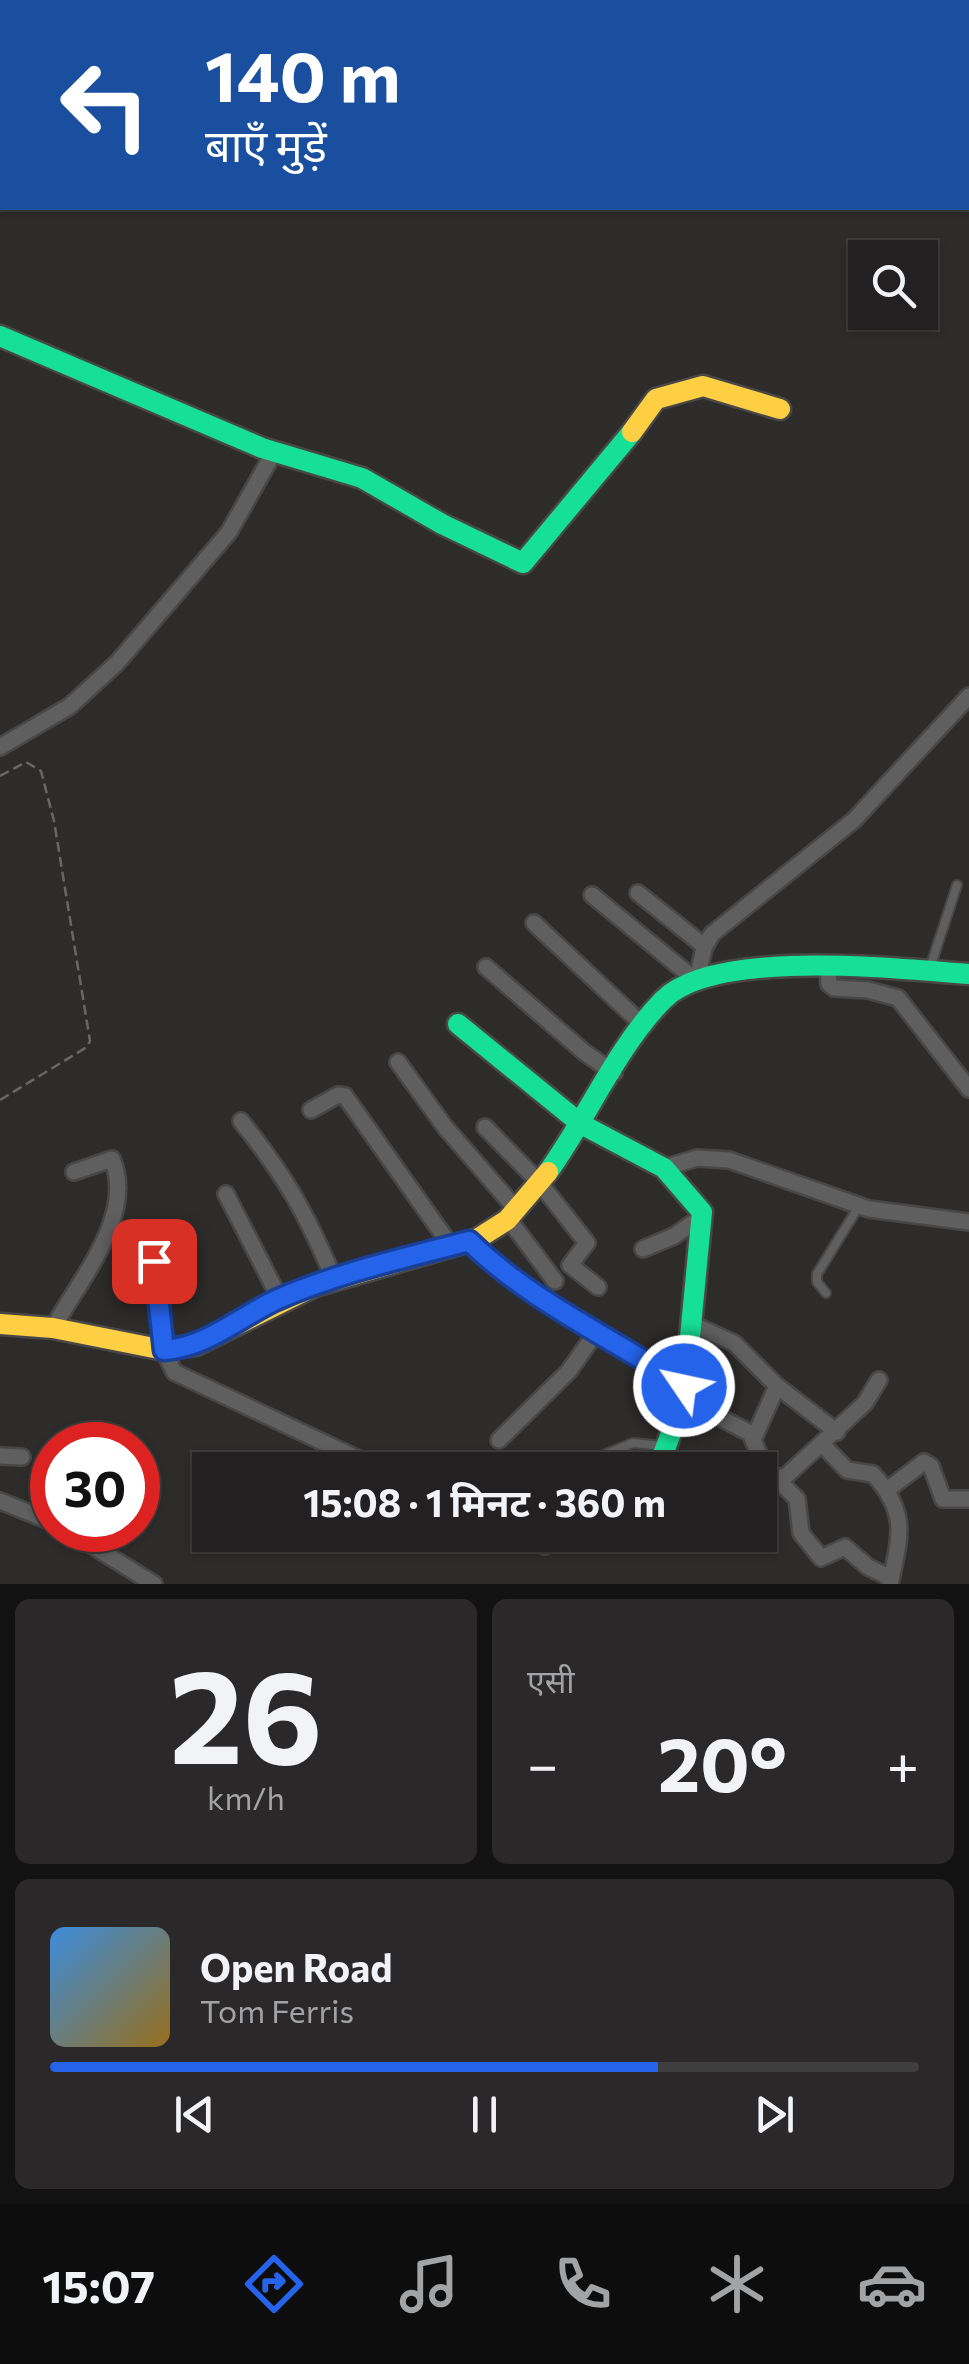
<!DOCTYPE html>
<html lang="hi">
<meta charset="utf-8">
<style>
:root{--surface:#222020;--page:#2a2829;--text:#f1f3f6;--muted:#a2a3a5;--line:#3f3e3e;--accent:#2563eb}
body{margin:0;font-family:Commissioner,"Noto Sans Devanagari",sans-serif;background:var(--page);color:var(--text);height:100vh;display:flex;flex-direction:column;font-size:38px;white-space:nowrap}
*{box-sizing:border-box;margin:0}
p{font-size:32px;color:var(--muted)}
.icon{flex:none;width:55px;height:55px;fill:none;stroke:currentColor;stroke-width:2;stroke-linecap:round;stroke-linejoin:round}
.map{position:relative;height:1584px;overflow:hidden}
.sheet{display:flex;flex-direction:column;gap:15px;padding:15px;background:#131212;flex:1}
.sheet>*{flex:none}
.hud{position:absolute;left:0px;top:0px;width:970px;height:210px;box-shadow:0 2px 8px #0004,0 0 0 2px var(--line);background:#1a4fa0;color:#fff;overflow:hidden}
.tools{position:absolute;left:848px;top:240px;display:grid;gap:20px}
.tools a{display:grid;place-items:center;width:90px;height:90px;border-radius:0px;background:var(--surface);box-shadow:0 2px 8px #0004,0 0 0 2px var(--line);font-size:50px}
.speed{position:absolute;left:30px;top:1422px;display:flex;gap:20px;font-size:50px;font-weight:700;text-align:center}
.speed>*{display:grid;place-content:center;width:130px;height:130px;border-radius:50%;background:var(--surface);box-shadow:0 2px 8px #0004,0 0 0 2px var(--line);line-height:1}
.speed .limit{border:15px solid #d22;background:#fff;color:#111}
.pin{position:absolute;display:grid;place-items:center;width:85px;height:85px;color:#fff;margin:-42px;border-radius:20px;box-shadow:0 5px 15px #0006}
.me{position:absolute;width:110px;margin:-55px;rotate:304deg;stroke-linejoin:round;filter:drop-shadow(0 0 8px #0008)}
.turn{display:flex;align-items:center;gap:35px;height:210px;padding:0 40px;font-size:45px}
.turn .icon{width:130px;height:130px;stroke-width:2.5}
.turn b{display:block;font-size:70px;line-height:85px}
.big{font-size:75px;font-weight:700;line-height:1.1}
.sheet .card{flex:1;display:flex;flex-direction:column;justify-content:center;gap:15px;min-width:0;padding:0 35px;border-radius:15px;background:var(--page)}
.sheet .dial{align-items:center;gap:0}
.dial b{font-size:130px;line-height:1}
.song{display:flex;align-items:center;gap:30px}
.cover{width:120px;height:120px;border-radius:15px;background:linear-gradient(135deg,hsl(210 70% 55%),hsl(40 70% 35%))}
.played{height:10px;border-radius:5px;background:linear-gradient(90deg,var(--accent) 70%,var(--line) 70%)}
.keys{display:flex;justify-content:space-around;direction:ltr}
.heat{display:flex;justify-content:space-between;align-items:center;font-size:55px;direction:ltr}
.sheet .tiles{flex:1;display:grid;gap:15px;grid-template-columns:1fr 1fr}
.card:last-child{grid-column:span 2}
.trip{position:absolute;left:192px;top:1452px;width:585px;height:100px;border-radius:0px;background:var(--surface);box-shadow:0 2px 8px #0004,0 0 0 2px var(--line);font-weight:700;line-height:100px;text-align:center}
.tabs{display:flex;height:160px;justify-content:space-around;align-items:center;background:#0e0d0d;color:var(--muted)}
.tabs .icon{width:70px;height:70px}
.tabs .on{color:var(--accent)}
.tabs b{font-size:45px;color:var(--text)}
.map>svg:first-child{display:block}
</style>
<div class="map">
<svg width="969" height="1584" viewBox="0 0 969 1584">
<rect width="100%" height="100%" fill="#2e2b2b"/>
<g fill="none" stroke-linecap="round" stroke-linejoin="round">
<g stroke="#484747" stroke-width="12">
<g id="lane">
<path d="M929,971L957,885"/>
<path d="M826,1293L817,1282V1274L859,1206"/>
<path d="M606,1454L633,1443L663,1446"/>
</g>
</g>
<g stroke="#484747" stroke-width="20">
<g id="street">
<path d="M0,747L70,706L117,663L229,532L274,452"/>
<path d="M638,893L704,946"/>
<path d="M592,895L693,978"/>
<path d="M534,923L644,1026"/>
<path d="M486,967L584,1052L614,1073"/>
<path d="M828,970L829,984L834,988L868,990L898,998L969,1089"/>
<path d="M698,975L704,948L712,934L854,820L969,696"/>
<path d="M398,1062L445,1127L516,1209"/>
<path d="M311,1110L338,1095L345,1096L451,1246"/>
<path d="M241,1121C286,1177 306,1213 334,1279"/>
<path d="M485,1127L539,1182L587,1243L570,1265L598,1287"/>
<path d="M664,1168L697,1158L729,1160L869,1209L969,1222"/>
<path d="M226,1194L280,1299"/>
<path d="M507,1217L555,1281"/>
<path d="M469,1241C531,1302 613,1338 685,1386"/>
<path d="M643,1249L674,1236L703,1216"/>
<path d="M154,1261L164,1350L174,1372L382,1470"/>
<path d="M692,1324L734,1343L777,1386L837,1432"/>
<path d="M53,1328C80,1279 136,1215 112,1159L74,1172"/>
<path d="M684,1399L750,1433L763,1463L775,1477H785L865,1403L879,1380"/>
<path d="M754,1438L777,1386"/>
<path d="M499,1440L569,1371L597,1331"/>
<path d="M823,1445L847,1470L873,1474C909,1513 900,1537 890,1584"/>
<path d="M0,1456L22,1457"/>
<path d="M775,1477L797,1499L801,1533L821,1558L845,1547L868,1567L891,1578"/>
<path d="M887,1490L924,1462L931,1466L943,1499H969"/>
<path d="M0,1501L52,1522"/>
<path d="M67,1530L154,1584"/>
<path d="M523,1535L545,1546"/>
</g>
</g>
<g stroke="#484747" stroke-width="25">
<g id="fast">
<path d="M0,336L262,448L362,478L442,524L523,563L632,432"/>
<path d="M458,1024L581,1124L664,1168L702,1212L684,1399L657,1470"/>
<path d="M548,1172C587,1118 617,1047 663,1000C714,948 897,969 969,974"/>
</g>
</g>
<g stroke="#484747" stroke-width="25">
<g id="slow">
<path d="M632,432L656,399L703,386L780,409"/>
<path d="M0,1324L53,1328L164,1350L196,1345L315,1286L477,1239L507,1220L548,1172"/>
</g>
</g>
<path stroke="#686666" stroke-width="2.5" stroke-dasharray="10 5" stroke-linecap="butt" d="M0,776L26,762L41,771L54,821L90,1041L87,1047L0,1100"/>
<use href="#lane" stroke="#605f5f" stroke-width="8"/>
<use href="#street" stroke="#605f5f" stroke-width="15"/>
<use href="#fast" stroke="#16e098" stroke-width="20"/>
<use href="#slow" stroke="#ffcf43" stroke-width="20"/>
</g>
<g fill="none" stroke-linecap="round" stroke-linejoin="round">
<g stroke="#184099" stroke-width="25">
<path id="route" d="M154,1261L164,1350C207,1347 238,1318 276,1300C337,1273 405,1258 469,1241C531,1302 613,1338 684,1386"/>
</g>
<use href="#route" stroke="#2563eb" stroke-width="18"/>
</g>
</svg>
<div class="tools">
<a><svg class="icon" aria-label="search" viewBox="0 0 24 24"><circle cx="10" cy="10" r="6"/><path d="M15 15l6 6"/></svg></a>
</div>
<div class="speed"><div class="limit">30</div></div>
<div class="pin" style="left:154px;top:1261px;background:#d93025"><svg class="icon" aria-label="arrive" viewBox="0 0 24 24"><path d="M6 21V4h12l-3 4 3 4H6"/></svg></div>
<svg class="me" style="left:684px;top:1386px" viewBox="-20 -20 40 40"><circle r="17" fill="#2563eb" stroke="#fff" stroke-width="3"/><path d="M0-11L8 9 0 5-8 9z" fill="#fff"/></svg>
<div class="trip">15:08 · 1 मिनट · 360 m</div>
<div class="hud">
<div class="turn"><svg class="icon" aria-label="left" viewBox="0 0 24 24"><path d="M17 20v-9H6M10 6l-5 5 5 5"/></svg><div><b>140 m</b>बाएँ मुड़ें</div></div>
</div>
</div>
<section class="sheet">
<div class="tiles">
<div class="card dial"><b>26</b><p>km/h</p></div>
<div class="card"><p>एसी</p>
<div class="heat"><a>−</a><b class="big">20°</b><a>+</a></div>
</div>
<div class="card">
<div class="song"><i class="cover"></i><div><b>Open Road</b><p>Tom Ferris</p></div></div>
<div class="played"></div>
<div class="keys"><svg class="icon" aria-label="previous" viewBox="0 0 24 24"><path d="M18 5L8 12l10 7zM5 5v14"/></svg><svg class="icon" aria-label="pause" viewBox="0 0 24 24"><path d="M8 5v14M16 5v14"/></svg><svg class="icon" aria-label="next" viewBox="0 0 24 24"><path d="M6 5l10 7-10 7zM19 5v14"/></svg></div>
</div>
</div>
</section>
<nav class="tabs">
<b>15:07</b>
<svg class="icon on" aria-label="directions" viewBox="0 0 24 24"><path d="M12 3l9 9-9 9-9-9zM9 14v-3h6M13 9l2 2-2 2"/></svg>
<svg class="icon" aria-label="music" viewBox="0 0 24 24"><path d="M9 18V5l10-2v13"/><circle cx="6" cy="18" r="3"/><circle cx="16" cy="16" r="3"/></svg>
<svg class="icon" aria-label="phone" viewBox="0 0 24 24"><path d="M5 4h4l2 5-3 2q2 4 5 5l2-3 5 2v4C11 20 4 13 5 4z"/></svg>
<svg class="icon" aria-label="climate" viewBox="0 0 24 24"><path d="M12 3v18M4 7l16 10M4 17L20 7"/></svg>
<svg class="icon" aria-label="car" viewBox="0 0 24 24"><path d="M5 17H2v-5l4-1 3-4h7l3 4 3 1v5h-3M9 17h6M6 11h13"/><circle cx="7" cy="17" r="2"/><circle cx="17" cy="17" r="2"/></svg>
</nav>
